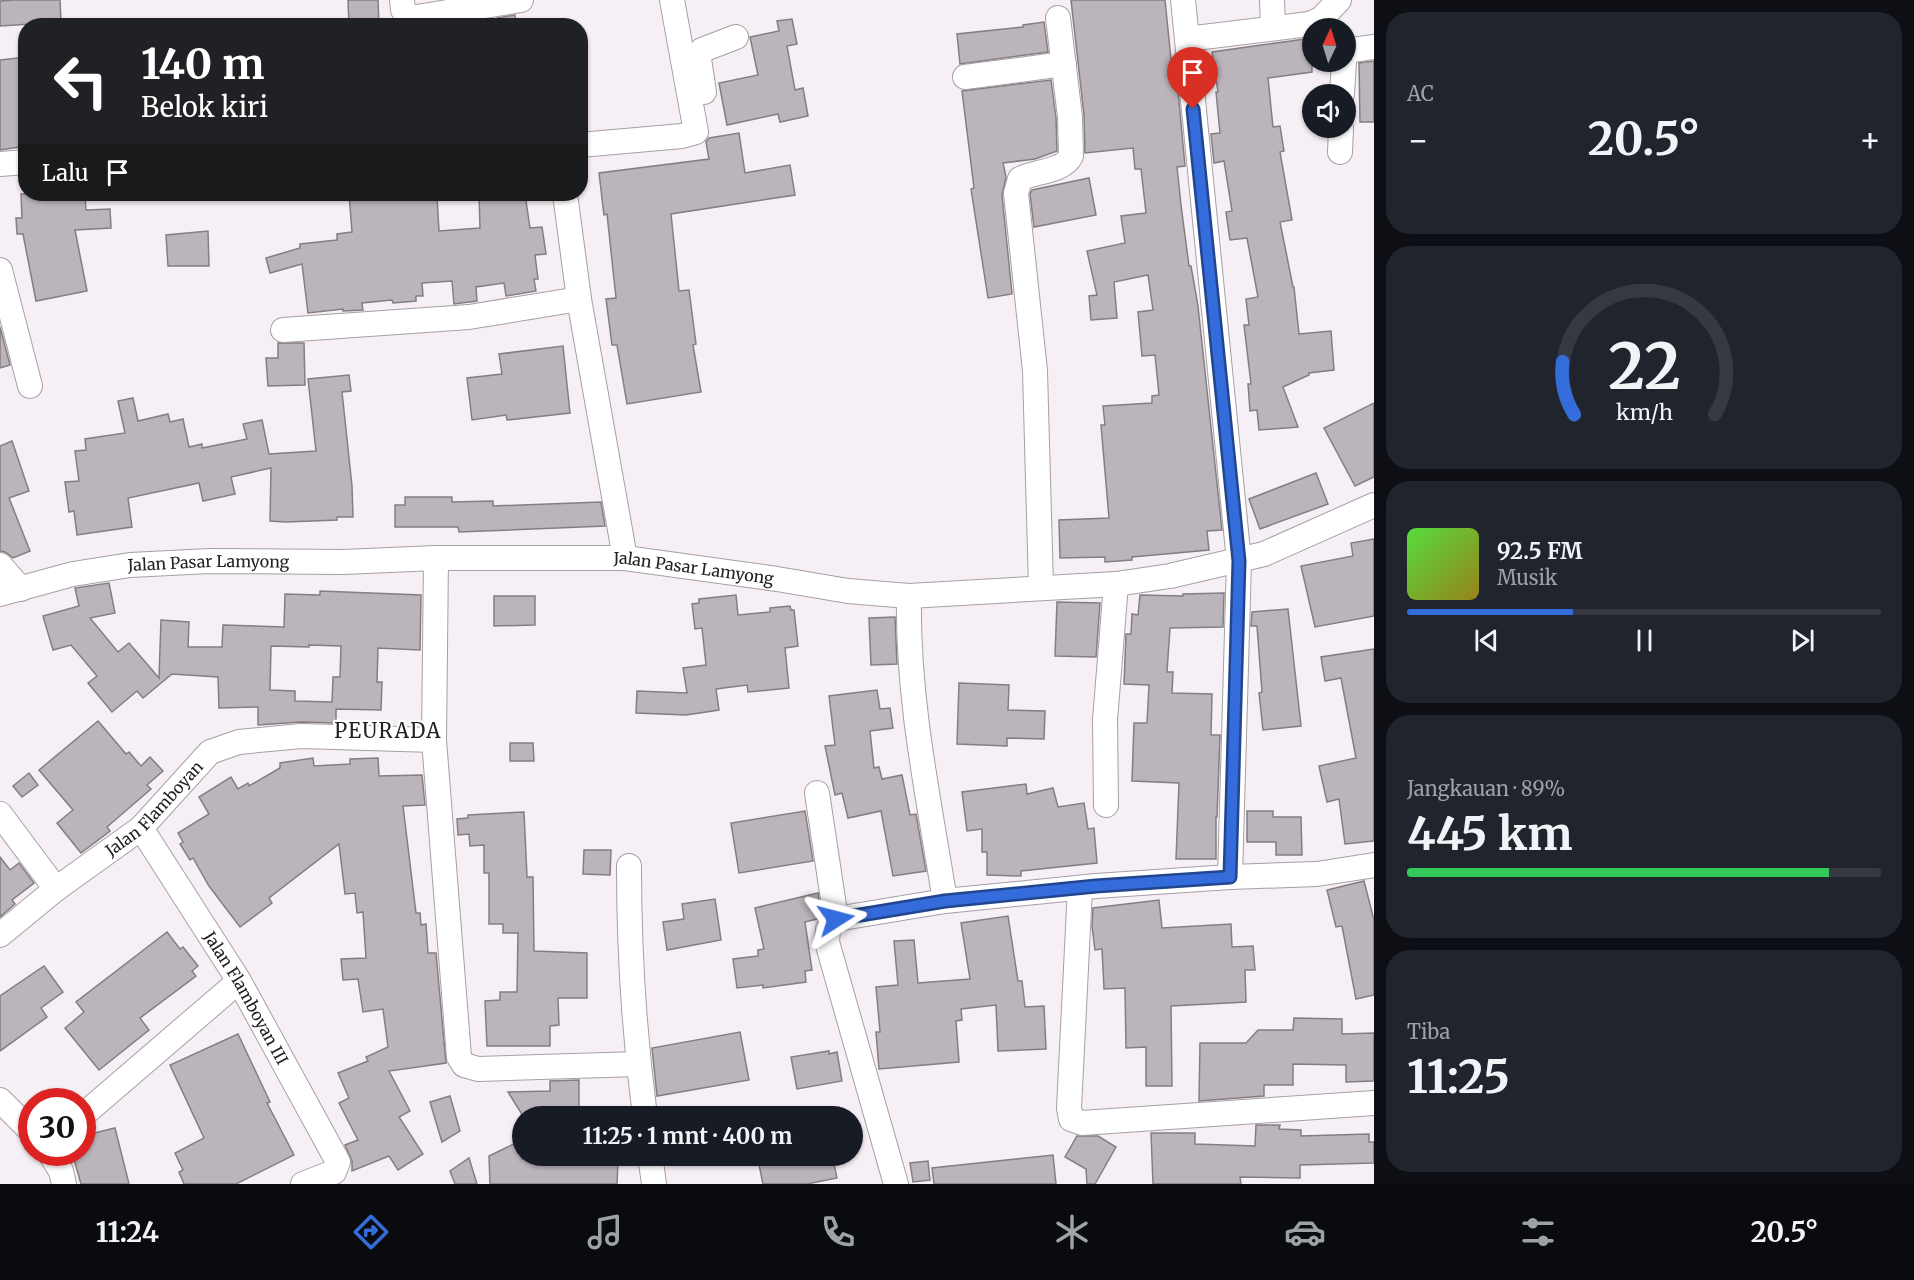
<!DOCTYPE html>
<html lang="id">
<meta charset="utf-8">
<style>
:root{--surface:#171b24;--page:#20242c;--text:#f1f3f6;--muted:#9ea1a6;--line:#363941;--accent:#356cdb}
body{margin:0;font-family:Merriweather,serif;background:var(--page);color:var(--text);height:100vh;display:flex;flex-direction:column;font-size:22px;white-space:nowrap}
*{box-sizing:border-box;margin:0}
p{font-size:20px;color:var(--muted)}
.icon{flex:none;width:33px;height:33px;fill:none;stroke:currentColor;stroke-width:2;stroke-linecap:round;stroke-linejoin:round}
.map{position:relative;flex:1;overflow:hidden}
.panel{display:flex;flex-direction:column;gap:12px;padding:12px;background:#0d0f14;width:540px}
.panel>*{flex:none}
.top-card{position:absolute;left:18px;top:18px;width:570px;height:183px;border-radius:24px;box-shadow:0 2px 4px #0004;background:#202124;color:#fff;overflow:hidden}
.needle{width:39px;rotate:4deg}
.buttons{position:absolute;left:1302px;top:18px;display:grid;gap:12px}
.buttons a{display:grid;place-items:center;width:54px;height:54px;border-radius:50%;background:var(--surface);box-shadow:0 2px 4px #0004;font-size:30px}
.speed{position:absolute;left:18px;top:1088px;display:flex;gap:12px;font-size:30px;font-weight:700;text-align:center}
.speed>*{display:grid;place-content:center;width:78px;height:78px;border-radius:50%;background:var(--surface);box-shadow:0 2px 4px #0004;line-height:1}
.speed .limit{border:9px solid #d22;background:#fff;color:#111}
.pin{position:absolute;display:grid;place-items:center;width:51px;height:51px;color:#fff;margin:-62px -26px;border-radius:50% 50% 50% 0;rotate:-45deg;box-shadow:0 0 6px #0007}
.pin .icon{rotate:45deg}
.me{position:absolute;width:66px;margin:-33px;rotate:81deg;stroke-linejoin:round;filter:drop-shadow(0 0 4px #0008)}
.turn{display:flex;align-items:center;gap:21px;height:126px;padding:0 24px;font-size:27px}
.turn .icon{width:78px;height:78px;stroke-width:2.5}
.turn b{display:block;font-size:42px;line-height:51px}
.then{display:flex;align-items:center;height:57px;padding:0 24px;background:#0003;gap:12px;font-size:22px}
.big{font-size:45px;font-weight:700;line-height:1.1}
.panel .card{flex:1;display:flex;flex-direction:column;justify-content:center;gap:9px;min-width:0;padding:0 21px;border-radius:24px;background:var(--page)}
.panel .dial{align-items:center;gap:0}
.dial svg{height:156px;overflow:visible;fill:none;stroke:var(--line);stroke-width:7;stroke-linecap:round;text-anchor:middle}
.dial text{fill:var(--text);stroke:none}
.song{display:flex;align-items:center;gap:18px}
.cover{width:72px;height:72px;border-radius:9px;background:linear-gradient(135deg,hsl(110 70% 55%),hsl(50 70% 35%))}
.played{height:6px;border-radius:3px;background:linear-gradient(90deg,var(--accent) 35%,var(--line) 35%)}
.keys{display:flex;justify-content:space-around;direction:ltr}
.heat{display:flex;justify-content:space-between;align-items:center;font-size:33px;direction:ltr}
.charge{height:9px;border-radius:4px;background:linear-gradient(90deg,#34c759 89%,var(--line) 0)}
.trip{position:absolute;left:512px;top:1106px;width:351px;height:60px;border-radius:30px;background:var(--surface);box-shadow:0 2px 4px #0004;font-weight:700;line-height:60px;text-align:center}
.tabs{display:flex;height:96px;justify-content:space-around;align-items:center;background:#090b0e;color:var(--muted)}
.tabs .icon{width:42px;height:42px}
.tabs .selected{color:var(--accent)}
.tabs b{font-size:27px;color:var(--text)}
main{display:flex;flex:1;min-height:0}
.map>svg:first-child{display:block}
</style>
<main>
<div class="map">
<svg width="1374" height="1184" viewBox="0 0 1374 1184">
<rect width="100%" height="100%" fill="#f6eff5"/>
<g fill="#bbb5bb" stroke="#847e83" stroke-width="1.5" fill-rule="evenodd">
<path d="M14,0H60L61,22L0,26V1Z"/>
<path d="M348,0H378L379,26H349Z"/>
<path d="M1071,0H1165L1171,59H1175L1185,166L1177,167L1181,205L1189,266H1191L1198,306L1222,530L1207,531L1209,550L1132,557V560L1105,562V557L1060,558L1059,520L1109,518L1101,425H1105L1103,406L1152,403V396L1159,395L1155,355L1142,356L1138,312L1153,310L1148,275L1114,282L1117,318L1091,320L1089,296L1097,295L1087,251L1125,243L1121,216L1146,213L1141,169H1135L1133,148L1085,153L1084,115Z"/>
<path d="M515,15L516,26H498L497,18Z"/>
<path d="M792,19L797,44L787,46L795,90L803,88L808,116L780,122L778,114L727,125L719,83L758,75L750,37L779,31L777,21Z"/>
<path d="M1044,22L1048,52L960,64L957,34L1023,27V25Z"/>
<path d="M1312,38V72L1268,78L1273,127L1280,126L1284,151L1280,152L1292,220L1280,222L1293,287H1294L1299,334L1331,331L1334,370L1309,373V375L1283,387L1298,427L1259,430L1257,410L1250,411L1248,384H1251L1244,325H1249L1246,299L1258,297L1247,238L1230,240L1226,212L1232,211L1224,161L1214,163L1211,134L1220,133L1216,92H1218L1212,52Z"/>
<path d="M26,57V146L0,150V60Z"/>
<path d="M1374,61V122H1360L1359,63Z"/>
<path d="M1051,80L1056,118L1057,151L1035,159L1003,163L1006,177L1002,195L1012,294L988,298L971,189L974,188L962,91Z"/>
<path d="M739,133L745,173L790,165L795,195L671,214L679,291L689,290L696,344L693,345L701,392L627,404L617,345H612L606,299L616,298L607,214L604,215L599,173L709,159L706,142L709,138Z"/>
<path d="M1089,178L1096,215L1034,227L1030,194L1032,190Z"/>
<path d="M21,194H85L86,210L110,209L111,228L75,230L87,291L36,301L23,234H17L16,218H22Z"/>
<path d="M349,194H383V196L397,195V198L437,196L439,231L480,228L479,194H525L530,228L542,227L546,254L535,255L538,279H534L536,291L506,296L504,283L476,287L477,301L454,304L452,281L422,283L423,296H416V301L393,303L392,300L362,303L363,310L343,311V309L308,313L302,264L270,273L266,258L300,248V244L337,240V234L352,232Z"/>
<path d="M208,231L209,266H168L166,235Z"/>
<path d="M0,327L10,365L0,368Z"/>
<path d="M278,343H304L305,385L268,386L266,358H278Z"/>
<path d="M563,346L570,413L507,420L506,415L472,420L467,378L502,374L499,354Z"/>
<path d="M349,375L351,391L342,392L352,486L353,517H337V520L286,522L270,521L271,468L231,477L235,494L203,501L199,483L128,498L132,527L77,535L74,511L69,512L65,482L79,481L75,451L86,450L85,439L125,433L118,401L133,398L138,421L168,414L170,422L183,419L189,447L202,444V448L247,439L243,424L262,420L269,454L316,451L308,379Z"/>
<path d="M1374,403V477L1355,486L1324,428Z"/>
<path d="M12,441L29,491L9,498L30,551L13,558L5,552L0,551V446Z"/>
<path d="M1316,473L1328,504L1260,529L1249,499Z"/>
<path d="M405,497H452V502L493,501V506L601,502L605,526L459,532L458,527H395V505H405Z"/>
<path d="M1374,539V616L1315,627L1301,566L1353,556L1351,543Z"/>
<path d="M109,583L115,613L90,618L118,652L129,643L159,678L161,620L189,622L188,647H222L223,625L284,627L285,594L320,595V591L421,595L420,650L378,648L377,682H382L381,710L336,709V723L301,722L258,725V707L219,708L218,677L172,674L143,698L137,691L112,712L88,683L97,676L71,645L53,650L43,616L79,606L75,588ZM309,645L341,646L340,677H333L332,702L295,701V691L270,690L271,646L309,647Z"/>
<path d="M1224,593L1223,627L1170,628L1167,672H1173L1172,693L1212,694L1211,735H1220L1217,817H1216V859H1176L1179,783L1132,781L1134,723H1147L1149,685L1124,684L1126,634H1131L1132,614L1138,615L1140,595L1183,596V594Z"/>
<path d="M736,595L738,615L770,612V608L790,606L791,610H794L798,646L785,648L789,688L748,692L747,685L716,689L719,710L686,715L636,713L637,691L687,693L683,668L706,665L702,628L695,629L692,604L699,603V599Z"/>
<path d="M494,596H535V625L494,626Z"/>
<path d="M1057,602L1100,603L1096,657L1055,656Z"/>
<path d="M1288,609L1301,726L1263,730L1259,693L1262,692L1257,626H1251L1252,612Z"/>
<path d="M895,617L897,664L871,665L869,618Z"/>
<path d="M1374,649V841L1345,844L1339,799L1327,802L1319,766L1356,758L1341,678L1325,681L1321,657Z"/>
<path d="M959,683L1009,685L1008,710L1045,711L1044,739L1007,738V746L957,744Z"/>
<path d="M877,690L880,709L890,708L893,728L870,731L874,768L879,767L882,779L902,775L910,815L916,814L926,871L893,876L881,811L848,818L842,793L835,795L825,746L835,745L829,696Z"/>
<path d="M98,721L126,754L129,752L141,766L150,757L163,771L147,785L151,789L107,827L110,831L81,853L57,823L73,810L39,770Z"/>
<path d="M510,743H533L534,761H510Z"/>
<path d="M313,758L314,766L350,764V759L378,758L379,776L422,775L425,805L403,806L416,913H420L421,925L426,924L428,953H436L446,1063L389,1071L410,1111L399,1117L423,1154L398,1170L389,1156L352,1171V1161L345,1145L358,1140L339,1103L349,1098L338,1073L368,1061L366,1057L388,1047L383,1009L363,1012L358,979L343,980L341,959L366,958L363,912L357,913L355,893L345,894L339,844L269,898L272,903L240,927L209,886L193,858L190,860L180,844L183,842L178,833L209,814L199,797L231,777L238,789L248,783L249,786L280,768V763Z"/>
<path d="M29,773L38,785L22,797L13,786Z"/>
<path d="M1026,784L1027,794L1053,788L1058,807L1084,803L1088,829L1094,828L1097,863L1021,871V876L987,875V852H982V829L967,831L962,792Z"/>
<path d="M805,811L813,861L739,873L731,823Z"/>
<path d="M1247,811H1273V817H1301L1302,855H1276V842H1247Z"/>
<path d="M524,812L527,877H533L534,951L587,953V998H558L559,1025L550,1026V1046H487L485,1001L500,1000V992H517L518,933H503V924H489V873H484V845L470,846L469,834L458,835L457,819L468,818V815Z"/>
<path d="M584,850H611L610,875L583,874Z"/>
<path d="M0,857L10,870L19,863L34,883L12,900L15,904L0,917Z"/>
<path d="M1364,881L1374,920V995L1356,999L1342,926L1336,927L1327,890Z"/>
<path d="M818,893L821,915L817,919L805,922L812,970L805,971L806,982L763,988V985L737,988L733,959L758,956V950L764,949L755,908Z"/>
<path d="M715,899L721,940L667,950L663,922L684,919L682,904Z"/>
<path d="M1159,900L1162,928L1231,924L1232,947L1253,946L1255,970H1245L1246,1002L1171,1006L1172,1086H1146V1047L1126,1048L1125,988L1104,989L1102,949L1095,950L1092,926L1093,908Z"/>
<path d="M1008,916L1018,981H1022L1025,1007L1044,1006L1046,1049L998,1051L996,1005L961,1009L962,1020L956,1021L959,1062L879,1069L876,1032H880L876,987L898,985L894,941L914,940L918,983L970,979L961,923Z"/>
<path d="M167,932L180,949L183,947L198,966L192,971L196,976L140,1018L149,1030L99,1070L65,1028L84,1012L76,1002Z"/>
<path d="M44,966L63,992L41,1008L47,1017L0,1051V996Z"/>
<path d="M1294,1018L1342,1019V1034L1374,1033V1081L1346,1082V1065L1293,1064V1085H1264V1096L1199,1101L1200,1043H1246L1258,1030H1293Z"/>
<path d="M740,1032L749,1080L657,1096L652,1048Z"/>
<path d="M238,1034L270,1102L267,1103L294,1155L236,1184H184L179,1172L183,1170L175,1153L204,1138L170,1065Z"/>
<path d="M829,1051V1054L837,1052L842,1081L797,1089L791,1057Z"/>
<path d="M579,1080V1116H523L508,1092L550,1091V1081Z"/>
<path d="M450,1096L460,1131L442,1142L430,1102Z"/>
<path d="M1256,1125H1280L1279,1129L1301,1130V1136L1369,1134V1142H1374V1163L1300,1165V1178L1240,1177L1241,1184H1153L1151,1133H1195V1144L1255,1146Z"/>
<path d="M115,1128L129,1184H81L72,1152H82V1136Z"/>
<path d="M1077,1136H1098L1116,1147L1095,1184H1087L1086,1169L1065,1157Z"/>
<path d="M522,1140V1159L618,1161L617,1184H490L489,1156Z"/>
<path d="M757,1155H832L837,1178L807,1184H763Z"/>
<path d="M1053,1155L1056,1184H934L932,1168Z"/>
<path d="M469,1158L477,1184H455L450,1171Z"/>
<path d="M928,1161L930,1180L913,1182L910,1163Z"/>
</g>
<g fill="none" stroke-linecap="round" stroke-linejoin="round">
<g stroke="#a6a0a6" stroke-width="26">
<g id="minor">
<path d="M402,0L403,10L407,16L417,17L521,0"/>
<path d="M1183,0L1239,561L1230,877"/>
<path d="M1272,0L1273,28"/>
<path d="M1187,39L1309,24L1321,19L1339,0"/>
<path d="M1346,55L1352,50L1374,47"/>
<path d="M965,77L1064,64"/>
<path d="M704,92L699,59L702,50L736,37"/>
<path d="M1342,94L1344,62"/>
<path d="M580,145L682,136L696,132L672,0"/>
<path d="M1340,152L1341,128"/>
<path d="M0,164L26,162"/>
<path d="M565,194L579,299L625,558"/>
<path d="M0,270L30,386"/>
<path d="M283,330L469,317L579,299"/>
<path d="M436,558L434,740L459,1057L464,1065L478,1069L638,1064"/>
<path d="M0,565L21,589"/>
<path d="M1041,587L1035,371L1016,193L1020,179C1035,171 1063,172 1071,156L1070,117L1058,18"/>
<path id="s1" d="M0,594L73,574L130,565L210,561L343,562L436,558H625L777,579L848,591L909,596L1116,584L1170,576L1264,554L1374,505"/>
<path d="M909,596C907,699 929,800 945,901"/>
<path d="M817,793L836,919"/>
<path d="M1106,805L1105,720L1116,584"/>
<path d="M0,814L56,889"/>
<path id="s2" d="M141,828L239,981L338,1162L334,1172L303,1184"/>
<path d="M629,866C629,950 634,1033 645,1116"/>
<path d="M1080,888L1069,1108L1071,1119L1082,1123L1374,1103"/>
<path id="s3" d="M0,935L56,889L141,828L210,752L239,742L301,736L434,740"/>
<path d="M0,1100L32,1132"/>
<path d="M82,1116L239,981"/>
<path d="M49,1152L61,1171L64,1184"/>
<path d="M650,1155L654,1184"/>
<path d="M896,1184L827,942L828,929L836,919L945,901L1096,886L1230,877L1317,874L1374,865"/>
</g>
</g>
<use href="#minor" stroke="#fff" stroke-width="24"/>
</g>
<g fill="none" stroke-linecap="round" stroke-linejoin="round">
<g stroke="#22468e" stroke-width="15">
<path id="route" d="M836,919L945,901L1096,886L1230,877L1239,561L1193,109"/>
</g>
<use href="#route" stroke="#356cdb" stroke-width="10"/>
</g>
<g text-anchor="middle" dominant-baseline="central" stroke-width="4.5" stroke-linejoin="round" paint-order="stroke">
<g font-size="16" fill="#222022" stroke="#fff">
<text stroke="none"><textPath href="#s1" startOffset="212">Jalan Pasar Lamyong</textPath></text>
<text stroke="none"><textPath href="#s1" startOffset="698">Jalan Pasar Lamyong</textPath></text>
<text stroke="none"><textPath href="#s3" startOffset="200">Jalan Flamboyan</textPath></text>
<text stroke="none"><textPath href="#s2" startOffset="200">Jalan Flamboyan III</textPath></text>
</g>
<g font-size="20" letter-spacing="1.5" fill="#222022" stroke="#fff">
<text x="388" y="730">PEURADA</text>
</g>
</g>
</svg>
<div class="buttons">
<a><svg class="needle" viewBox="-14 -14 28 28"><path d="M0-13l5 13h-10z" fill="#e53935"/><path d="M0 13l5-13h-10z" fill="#9ea1a6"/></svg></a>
<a><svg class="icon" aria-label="sound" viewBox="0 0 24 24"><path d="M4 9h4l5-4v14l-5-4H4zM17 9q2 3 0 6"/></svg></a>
</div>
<div class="speed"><div class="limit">30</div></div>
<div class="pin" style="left:1193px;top:109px;background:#d93025"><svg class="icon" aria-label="arrive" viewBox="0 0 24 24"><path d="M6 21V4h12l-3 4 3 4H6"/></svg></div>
<svg class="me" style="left:836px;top:919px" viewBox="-20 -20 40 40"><path d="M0-17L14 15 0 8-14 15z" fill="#356cdb" stroke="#fff" stroke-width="4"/></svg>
<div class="trip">11:25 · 1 mnt · 400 m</div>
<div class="top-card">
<div class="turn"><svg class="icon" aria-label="left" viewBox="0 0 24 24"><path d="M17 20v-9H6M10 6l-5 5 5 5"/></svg><div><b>140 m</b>Belok kiri</div></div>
<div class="then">Lalu<svg class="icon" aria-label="arrive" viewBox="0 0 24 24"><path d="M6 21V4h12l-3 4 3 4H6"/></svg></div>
</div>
</div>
<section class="panel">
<div class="card"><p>AC</p>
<div class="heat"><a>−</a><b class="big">20.5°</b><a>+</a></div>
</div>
<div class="card dial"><svg viewBox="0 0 100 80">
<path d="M14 69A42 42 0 1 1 86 69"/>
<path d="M14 69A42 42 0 0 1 8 42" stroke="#356cdb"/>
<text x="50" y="56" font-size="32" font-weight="700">22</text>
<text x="50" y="72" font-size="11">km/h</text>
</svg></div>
<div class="card">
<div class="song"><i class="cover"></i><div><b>92.5 FM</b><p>Musik</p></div></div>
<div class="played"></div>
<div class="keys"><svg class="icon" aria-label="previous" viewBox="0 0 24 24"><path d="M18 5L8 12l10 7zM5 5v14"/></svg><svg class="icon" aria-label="pause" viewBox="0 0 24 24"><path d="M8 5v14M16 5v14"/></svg><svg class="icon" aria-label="next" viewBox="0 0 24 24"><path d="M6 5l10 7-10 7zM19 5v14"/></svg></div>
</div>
<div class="card"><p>Jangkauan · 89%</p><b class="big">445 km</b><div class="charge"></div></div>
<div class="card"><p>Tiba</p><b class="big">11:25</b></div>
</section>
</main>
<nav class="tabs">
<b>11:24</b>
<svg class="icon selected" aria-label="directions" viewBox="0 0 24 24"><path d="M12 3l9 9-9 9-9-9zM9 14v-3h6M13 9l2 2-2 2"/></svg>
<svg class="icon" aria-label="music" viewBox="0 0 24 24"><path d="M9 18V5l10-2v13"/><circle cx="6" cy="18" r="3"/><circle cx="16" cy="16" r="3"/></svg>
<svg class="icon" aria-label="phone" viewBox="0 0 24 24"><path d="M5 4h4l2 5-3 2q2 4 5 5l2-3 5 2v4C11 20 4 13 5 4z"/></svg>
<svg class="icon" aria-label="climate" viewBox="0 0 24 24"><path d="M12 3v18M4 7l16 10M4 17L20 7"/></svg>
<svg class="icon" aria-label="car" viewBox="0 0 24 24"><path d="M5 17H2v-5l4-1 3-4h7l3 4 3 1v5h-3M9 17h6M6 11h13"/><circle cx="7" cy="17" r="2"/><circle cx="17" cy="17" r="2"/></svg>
<svg class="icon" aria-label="filters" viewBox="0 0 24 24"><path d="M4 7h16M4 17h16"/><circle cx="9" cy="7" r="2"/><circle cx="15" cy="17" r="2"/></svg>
<b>20.5°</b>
</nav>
